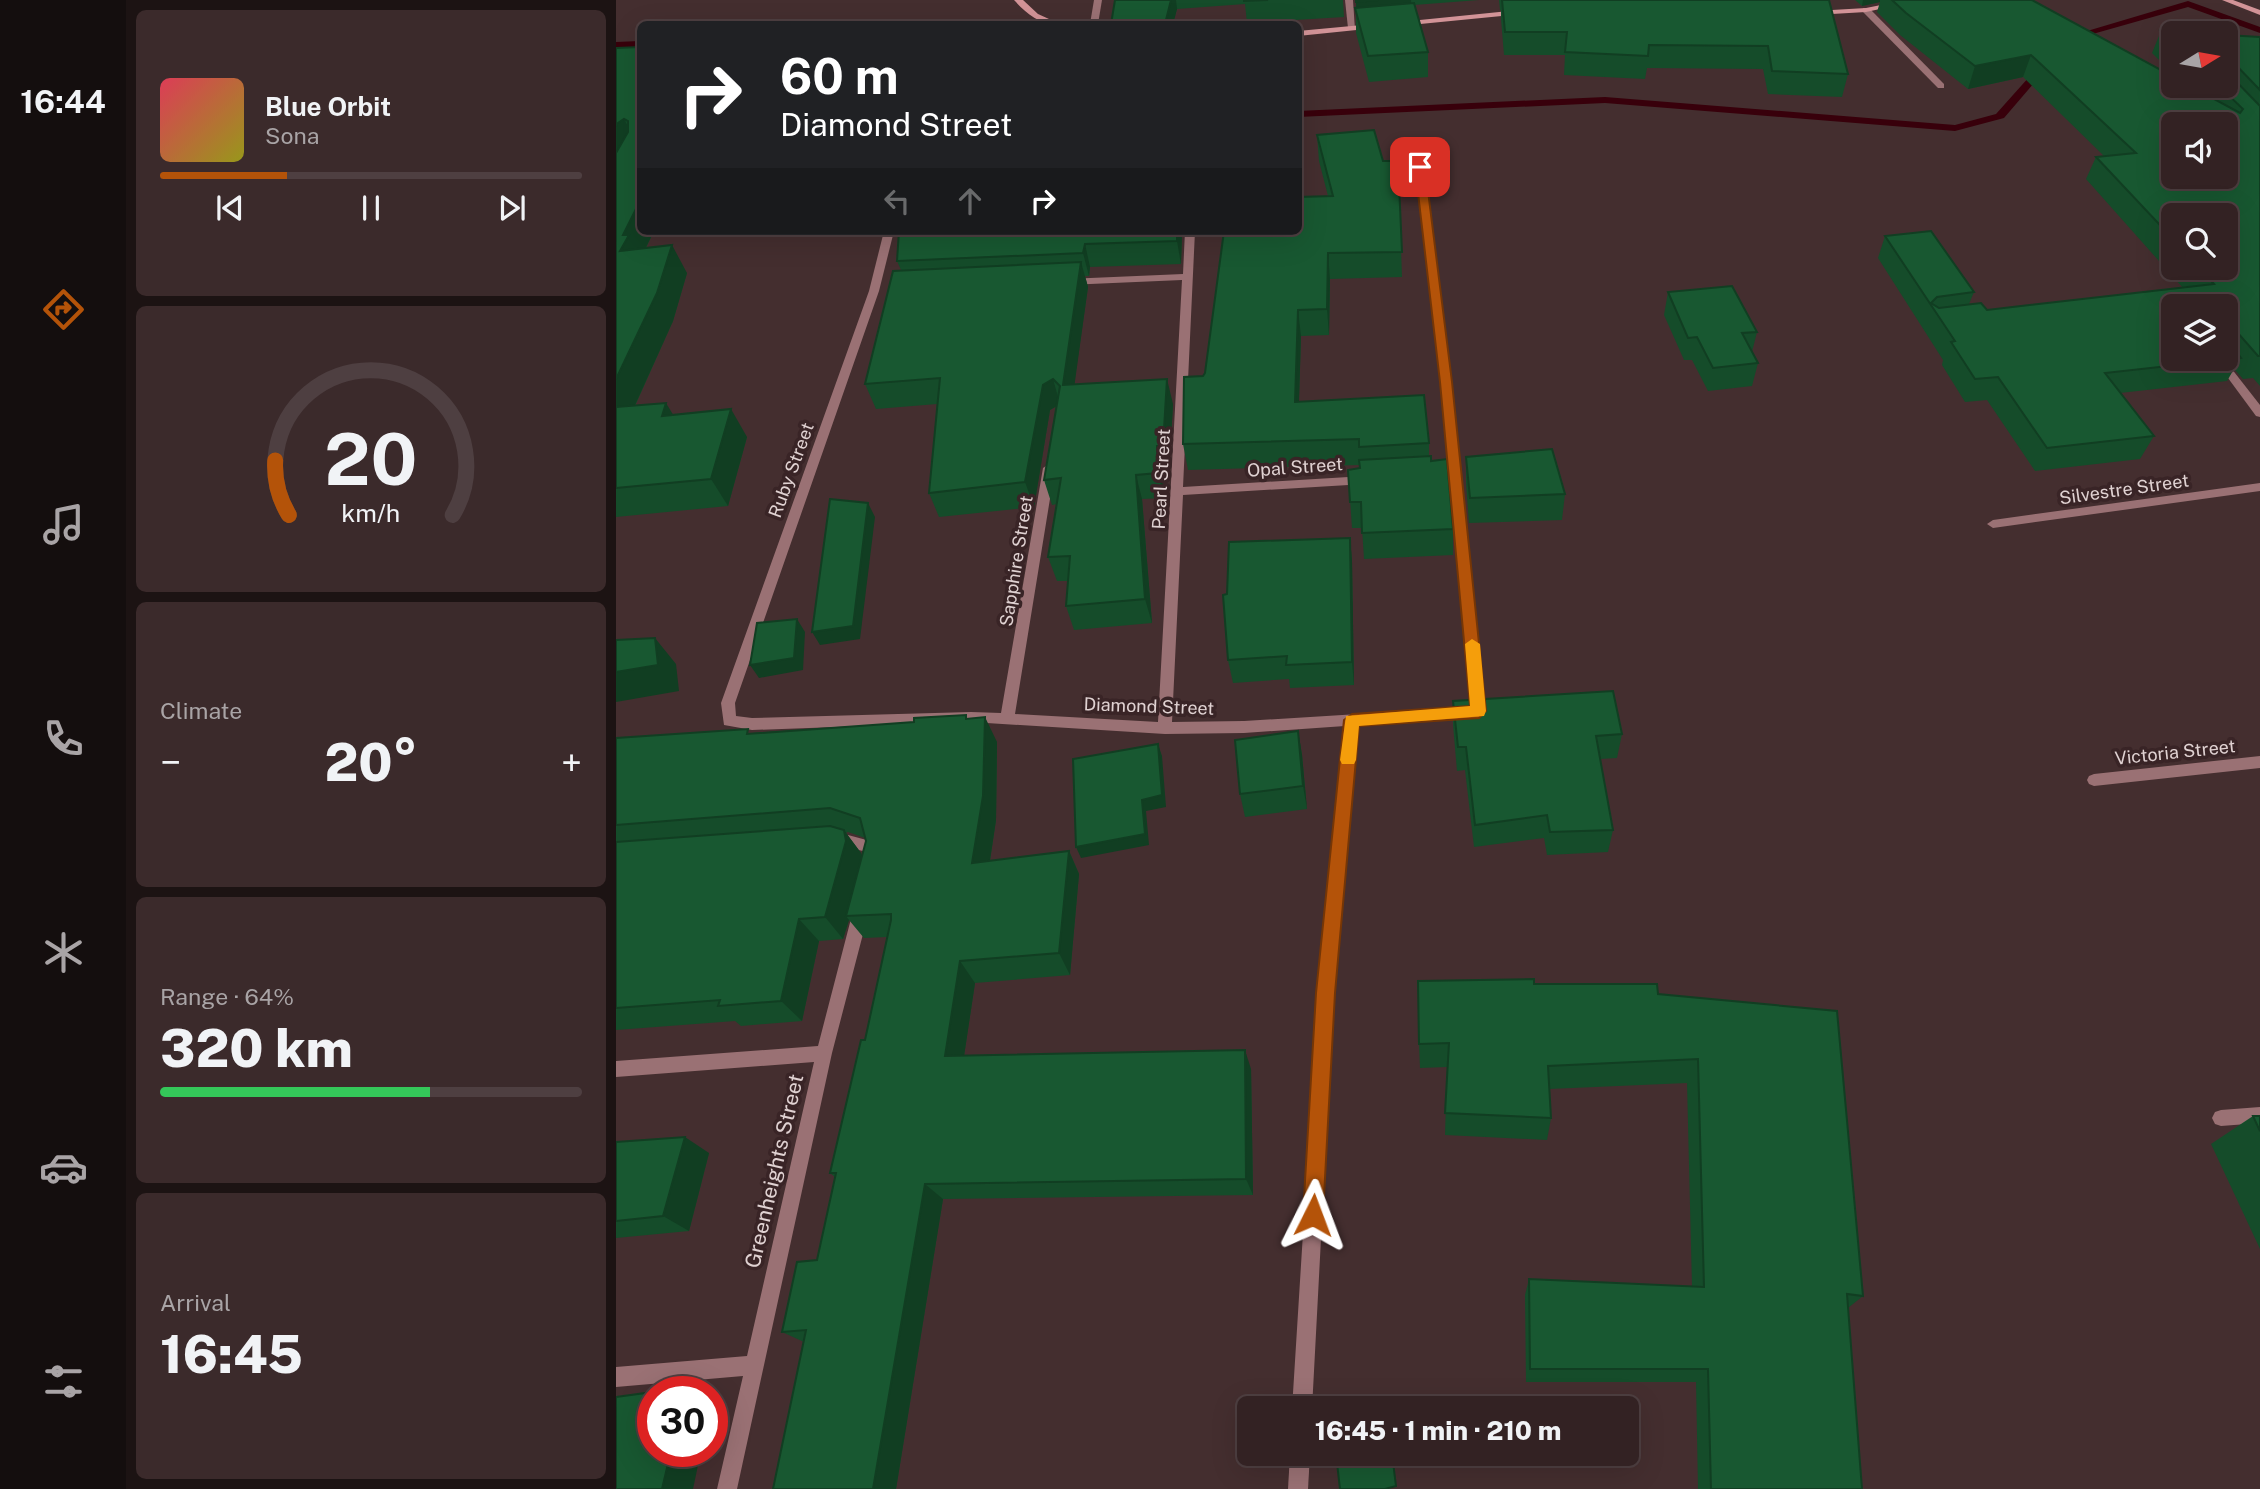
<!DOCTYPE html>
<meta charset="utf-8">
<style>
:root{--surface:#332223;--page:#3b2a2b;--text:#f1f3f6;--muted:#a9a4a6;--line:#4e3f41;--accent:#b45309}
body{margin:0;font-family:"Public Sans",sans-serif;background:var(--page);color:var(--text);height:100vh;display:flex;flex-direction:column;font-size:26px;white-space:nowrap}
*{box-sizing:border-box;margin:0}
p{font-size:23px;color:var(--muted)}
.icon{flex:none;width:38px;height:38px;fill:none;stroke:currentColor;stroke-width:2;stroke-linecap:round;stroke-linejoin:round}
.map{position:relative;flex:1;overflow:hidden}
.sheet{display:flex;flex-direction:column;gap:10px;padding:10px;background:#1c1313;width:490px}
.sheet>*{flex:none}
.hud{position:absolute;left:21px;top:21px;width:665px;height:214px;border-radius:10px;box-shadow:0 7px 28px #0002,0 0 0 2px var(--line);background:#202124;color:#fff;overflow:hidden}
.needle{width:46px;rotate:79deg}
.fabs{position:absolute;left:1545px;top:21px;display:grid;gap:14px}
.fabs a{display:grid;place-items:center;width:77px;height:77px;border-radius:10px;background:var(--surface);box-shadow:0 7px 28px #0002,0 0 0 2px var(--line);font-size:35px}
.speed{position:absolute;left:21px;top:1376px;display:flex;gap:14px;font-size:35px;font-weight:700;text-align:center}
.speed>*{display:grid;place-content:center;width:91px;height:91px;border-radius:50%;background:var(--surface);box-shadow:0 7px 28px #0002,0 0 0 2px var(--line);line-height:1}
.speed .limit{border:10px solid #d22;background:#fff;color:#111}
.pin{position:absolute;display:grid;place-items:center;width:60px;height:60px;color:#fff;margin:-30px;border-radius:14px;box-shadow:0 4px 10px #0006}
.me{position:absolute;width:77px;margin:-38px;rotate:3deg;stroke-linejoin:round;filter:drop-shadow(0 0 5px #0008)}
.turn{display:flex;align-items:center;gap:24px;height:147px;padding:0 28px;font-size:32px}
.turn .icon{width:91px;height:91px;stroke-width:2.5}
.turn b{display:block;font-size:49px;line-height:60px}
.lanes{display:flex;align-items:center;height:66px;padding:0 28px;background:#0003;justify-content:center;gap:35px;direction:ltr}
.lanes .off{opacity:.35}
.big{font-size:52px;font-weight:800;line-height:1.1}
.sheet .card{flex:1;display:flex;flex-direction:column;justify-content:center;gap:10px;min-width:0;padding:0 24px;border-radius:10px;background:var(--page)}
.sheet .dial{align-items:center;gap:0}
.dial svg{height:182px;overflow:visible;fill:none;stroke:var(--line);stroke-width:7;stroke-linecap:round;text-anchor:middle}
.dial text{fill:var(--text);stroke:none}
.song{display:flex;align-items:center;gap:21px}
.cover{width:84px;height:84px;border-radius:10px;background:linear-gradient(135deg,hsl(350 70% 55%),hsl(60 70% 35%))}
.played{height:7px;border-radius:4px;background:linear-gradient(90deg,var(--accent) 30%,var(--line) 30%)}
.keys{display:flex;justify-content:space-around;direction:ltr}
.heat{display:flex;justify-content:space-between;align-items:center;font-size:38px;direction:ltr}
.charge{height:10px;border-radius:5px;background:linear-gradient(90deg,#34c759 64%,var(--line) 0)}
.trip{position:absolute;left:621px;top:1396px;width:402px;height:70px;border-radius:10px;background:var(--surface);box-shadow:0 7px 28px #0002,0 0 0 2px var(--line);font-weight:800;line-height:70px;text-align:center}
main{display:flex;flex:1;min-height:0}
.tab-bar{display:flex;flex-direction:column;width:126px;justify-content:space-around;align-items:center;background:#140e0e;color:var(--muted)}
.tab-bar .icon{width:49px;height:49px}
.tab-bar .on{color:var(--accent)}
.tab-bar b{font-size:32px;color:var(--text)}
.map>svg:first-child{display:block}
</style>
<main>
<nav class="tab-bar">
<b>16:44</b>
<svg class="icon on" aria-label="directions" viewBox="0 0 24 24"><path d="M12 3l9 9-9 9-9-9zM9 14v-3h6M13 9l2 2-2 2"/></svg>
<svg class="icon" aria-label="music" viewBox="0 0 24 24"><path d="M9 18V5l10-2v13"/><circle cx="6" cy="18" r="3"/><circle cx="16" cy="16" r="3"/></svg>
<svg class="icon" aria-label="phone" viewBox="0 0 24 24"><path d="M5 4h4l2 5-3 2q2 4 5 5l2-3 5 2v4C11 20 4 13 5 4z"/></svg>
<svg class="icon" aria-label="climate" viewBox="0 0 24 24"><path d="M12 3v18M4 7l16 10M4 17L20 7"/></svg>
<svg class="icon" aria-label="car" viewBox="0 0 24 24"><path d="M5 17H2v-5l4-1 3-4h7l3 4 3 1v5h-3M9 17h6M6 11h13"/><circle cx="7" cy="17" r="2"/><circle cx="17" cy="17" r="2"/></svg>
<svg class="icon" aria-label="filters" viewBox="0 0 24 24"><path d="M4 7h16M4 17h16"/><circle cx="9" cy="7" r="2"/><circle cx="15" cy="17" r="2"/></svg>
</nav>
<section class="sheet">
<div class="card">
<div class="song"><i class="cover"></i><div><b>Blue Orbit</b><p>Sona</p></div></div>
<div class="played"></div>
<div class="keys"><svg class="icon" aria-label="previous" viewBox="0 0 24 24"><path d="M18 5L8 12l10 7zM5 5v14"/></svg><svg class="icon" aria-label="pause" viewBox="0 0 24 24"><path d="M8 5v14M16 5v14"/></svg><svg class="icon" aria-label="next" viewBox="0 0 24 24"><path d="M6 5l10 7-10 7zM19 5v14"/></svg></div>
</div>
<div class="card dial"><svg viewBox="0 0 100 80">
<path d="M14 69A42 42 0 1 1 86 69"/>
<path d="M14 69A42 42 0 0 1 8 45" stroke="#b45309"/>
<text x="50" y="56" font-size="32" font-weight="700">20</text>
<text x="50" y="72" font-size="11">km/h</text>
</svg></div>
<div class="card"><p>Climate</p>
<div class="heat"><a>−</a><b class="big">20°</b><a>+</a></div>
</div>
<div class="card"><p>Range · 64%</p><b class="big">320 km</b><div class="charge"></div></div>
<div class="card"><p>Arrival</p><b class="big">16:45</b></div>
</section>
<div class="map">
<svg width="1644" height="1489" viewBox="0 0 1644 1489">
<rect width="100%" height="100%" fill="#442e2f"/>
<g fill="none" stroke-linecap="round" stroke-linejoin="round">
<g fill="#38000b" fill-rule="evenodd">
<path d="M1572,1L1644,27V33L1572,7L1459,39L1451,37Z"/>
<path d="M24,41V47L0,48V42Z"/>
<path d="M1423,66L1431,68L1388,118L1339,131L989,103L682,117V111L989,97L1339,125L1380,114Z"/>
</g>
<path fill="#9a7174" fill-rule="evenodd" d="M1247,8H1253L1328,84V88H1322L1247,12Z"/>
<g fill="#9a7174" fill-rule="evenodd">
<path d="M478,0H486L482,24H474Z"/>
<path d="M729,0H737L739,30L732,28Z"/>
<path d="M801,137L806,140L836,382L869,711L867,715L857,717L742,725L718,993L696,1409H676L702,993L729,726L628,733L549,734L355,722L136,730L108,725L105,703L253,291L268,231H278L263,291L119,703L120,716L136,718L355,712L385,713L427,468L433,464L439,468L399,714L542,722L566,280L451,285L446,282L451,279L567,274L569,231H579L567,487L749,476L755,480L749,484L567,495L556,722L628,721L855,707L824,382L796,140Z"/>
<path d="M1598,359H1608L1644,405V417L1640,416Z"/>
<path d="M1644,483V491L1377,528L1371,524L1377,520Z"/>
<path d="M1644,756V768L1478,786L1473,784L1471,780L1473,776L1478,774Z"/>
<path d="M232,835L258,842L263,861L261,866L256,867L251,866L247,851C235,848 222,850 213,846L211,842L213,838Z"/>
<path d="M245,904L250,906L253,911L216,1053L121,1489H101L127,1376L0,1387V1367L131,1356L198,1062L0,1077V1061L202,1046L237,911L240,906Z"/>
<path d="M1644,1107V1123L1605,1126L1599,1124L1596,1118L1599,1112L1605,1110Z"/>
<path d="M674,1454H694L692,1489H672Z"/>
</g>
<g fill="#d29397" fill-rule="evenodd">
<path d="M398,0H407L422,14L444,24C425,26 411,14 398,0Z"/>
<path d="M1290,0H1306L1250,12L1199,15L1195,13L1199,11L1250,8Z"/>
<path d="M1606,0H1617L1644,10V15Z"/>
<path d="M903,10H906V14L784,26L780,24L784,22Z"/>
<path d="M757,24H760V28L682,36V31Z"/>
</g>
</g>
<g fill="#154c2a" fill-rule="evenodd">
<path d="M499,0H727L728,17L631,23L629,4L561,9L557,24H495Z"/>
<path d="M740,0H863L798,5L812,52V77L753,82L740,33Z"/>
<path d="M883,0H1213L1232,74L1226,97L1152,94L1147,69L1031,68L1029,79L948,75L949,55H888L885,19V10H884Z"/>
<path d="M1239,0H1416L1558,86H1610V35L1644,37V386L1637,378L1627,379L1618,369L1611,381L1504,393L1538,436L1524,459L1419,471L1371,400L1349,402L1326,365L1327,360L1262,258L1269,236L1358,292L1353,304L1371,310L1567,288L1470,179L1480,157L1488,156L1407,77L1352,89L1284,35L1261,12L1264,2L1246,6ZM1558,215L1610,268H1558Z"/>
<path d="M1545,31L1558,33V75L1536,53Z"/>
<path d="M24,47V231H38L30,248L71,273L57,321L19,406L57,415L131,437L112,506L0,517V48Z"/>
<path d="M701,135L767,161H782L786,277L714,279L713,335L685,336L683,402L813,443V456L837,529V555L748,559L746,528H736L732,470L744,468V465L572,470L567,444L587,376L712,196L703,161Z"/>
<path d="M283,231H566L565,264L474,267L473,276H469L472,287L458,385L557,404L553,471H547L548,498L526,499L536,623L458,630L450,606L452,581H441L432,557L441,504L436,505L428,480L441,406L434,410L418,507L323,517L313,493L321,404L260,409L249,384L285,270L281,261Z"/>
<path d="M1052,292L1141,332L1136,352L1142,363L1136,386L1092,391L1076,360H1068L1048,315Z"/>
<path d="M850,457L949,494L946,520L853,523L850,484Z"/>
<path d="M734,538L736,562L738,685L674,688L673,679L617,683L612,660L611,594Z"/>
<path d="M837,701L1006,734L1001,758L984,759L997,830L992,852L931,855L928,838L858,847L849,770L841,771L837,725Z"/>
<path d="M352,719L381,742L380,820L374,861L453,851L463,874L454,975L359,983L348,1056L635,1069L637,1195L327,1199L280,1489H157L188,1342L166,1332L201,1260L219,1177L214,1173L249,1040L271,937L248,938L233,920L227,939L203,941L186,1021L125,1026L119,1021L0,1030V738L136,733ZM232,832L249,838L250,841L246,857L245,853L230,833Z"/>
<path d="M682,731L686,755L691,809L629,817L624,794Z"/>
<path d="M918,984L1042,994L1247,1296L1232,1308L1246,1489H1082L1080,1382H910L909,1295L913,1279L1076,1287L1071,1083L933,1089L935,1118L931,1140L829,1135L831,1067L804,1068L803,1044Z"/>
<path d="M1637,1116H1644V1249L1595,1144Z"/>
<path d="M0,1142L93,1153L73,1231L0,1238Z"/>
</g>
<g fill="#113e22">
<path d="M555,0H560L561,9L557,24H549Z"/>
<path d="M762,0H795L796,18L741,14L740,2Z"/>
<path d="M1247,0H1264V2L1246,6Z"/>
<path d="M1415,55L1407,77L1352,89L1359,66Z"/>
<path d="M8,119L23,146L0,180V126L2,123Z"/>
<path d="M24,201V231H38L25,257L4,251L7,235Z"/>
<path d="M561,231H566L565,264L561,241Z"/>
<path d="M469,244L474,267L473,276L467,253Z"/>
<path d="M56,245L71,273L57,321L5,436L0,429V379Z"/>
<path d="M712,253L714,279L713,335L711,309Z"/>
<path d="M465,262L472,287L455,410L447,385Z"/>
<path d="M682,310L685,336L682,428L679,402Z"/>
<path d="M1622,333L1610,353V336Z"/>
<path d="M437,379L444,404L434,410L418,507L409,482L427,385Z"/>
<path d="M551,379L557,404L553,471L547,446Z"/>
<path d="M50,403L67,431L46,416Z"/>
<path d="M115,409L131,437L112,506L95,479Z"/>
<path d="M541,446L547,471L548,498L542,473Z"/>
<path d="M520,475L526,499L536,623L529,599Z"/>
<path d="M252,503L259,517L244,639L204,645L196,632Z"/>
<path d="M734,538L736,562L738,685L736,662Z"/>
<path d="M181,619L189,632L187,670L143,678L134,665Z"/>
<path d="M39,638L60,664L63,691L0,702V672Z"/>
<path d="M369,717L381,742L380,820L370,886L356,863Z"/>
<path d="M682,731L686,755L691,809L687,786Z"/>
<path d="M542,744L546,756L550,807L530,811L533,845L465,858L460,847L526,800Z"/>
<path d="M228,830L245,853L247,864L230,916L233,920L227,939L209,917Z"/>
<path d="M453,851L463,874L454,975L443,953Z"/>
<path d="M183,919L203,941L186,1021L165,1001Z"/>
<path d="M344,961L359,983L345,1076L329,1056Z"/>
<path d="M629,1050L635,1069L637,1195L630,1179Z"/>
<path d="M69,1137L93,1153L73,1231L47,1216Z"/>
<path d="M309,1184L327,1199L280,1489H257Z"/>
<path d="M55,1451H85L77,1489H46Z"/>
</g>
<g fill="#185831" stroke="#113e22" stroke-width="2" fill-rule="evenodd">
<path d="M499,0H555L549,24H495Z"/>
<path d="M628,0H652L628,1Z"/>
<path d="M740,0H762L740,2Z"/>
<path d="M886,0H1213L1232,74L1156,71L1152,46L1033,45L1032,56L949,52L951,32H889Z"/>
<path d="M1276,0H1416L1558,77V86H1574L1624,113L1627,109L1603,86H1610V71L1644,106V356H1642L1622,333L1610,336V306H1558V359H1610V337L1625,358L1489,373L1538,436L1431,448L1382,377L1359,379L1335,342L1339,341L1269,236L1315,231L1358,292L1321,297L1315,303L1323,308L1365,303L1371,310L1598,284L1583,268H1610V215H1558V240L1480,157L1520,153L1415,55L1359,66L1290,13ZM1558,124H1610V177H1558Z"/>
<path d="M798,3L812,52L752,56L739,8Z"/>
<path d="M1545,31L1578,33H1558V43Z"/>
<path d="M1610,35L1644,37V90L1617,62H1610Z"/>
<path d="M24,47V201L7,235H13L4,251L56,245L41,293L0,379V153L12,132V121L8,119L2,123L0,126V48Z"/>
<path d="M758,130L767,161H782L786,252L712,253L711,309L682,310L679,402L808,395L813,443L743,447V439L567,444L568,377L587,376L589,373L608,231H682V197L717,196L701,135Z"/>
<path d="M283,231H561V241L469,244L467,253L281,261Z"/>
<path d="M465,262L447,385L551,379L547,446H541L542,473L520,475L529,599L450,606L454,556L432,557L445,478L428,480L444,386L437,379L427,385L409,482L313,493L324,378L249,384L277,271Z"/>
<path d="M1116,286L1141,332L1126,333L1142,363L1097,368L1081,337L1072,338L1052,292Z"/>
<path d="M50,403L46,416L115,409L95,479L0,488V407Z"/>
<path d="M936,449L949,494L854,498L850,457Z"/>
<path d="M815,456V461L831,459L837,529L746,533L745,502H734L732,470L744,468L743,460Z"/>
<path d="M214,499L252,503L237,626L196,632Z"/>
<path d="M734,538L736,662L670,665L671,656L612,660L607,595L611,594L613,542Z"/>
<path d="M181,619L178,658L134,665L141,623Z"/>
<path d="M39,638L42,665L0,672V640Z"/>
<path d="M997,691L1006,734L980,736L997,830L934,832L931,815L859,825L850,747H842L837,701Z"/>
<path d="M350,715V719L369,717L367,796L356,863L453,851L443,953L344,961L329,1056L629,1050L630,1179L309,1184L257,1489H157L190,1330L166,1332L181,1262L201,1260L220,1173H214L245,1040H249L275,920V914L230,916L250,841L244,818L214,808L0,825V738L132,729L131,734L298,722V718Z"/>
<path d="M682,731L687,786L624,794L619,740Z"/>
<path d="M542,744L546,795L526,800L529,834L460,847L457,759Z"/>
<path d="M214,826L228,830L230,841L209,917L183,919L165,1001L102,1006L104,1000L0,1008V842Z"/>
<path d="M918,979V984H1041L1042,994L1221,1011L1247,1296L1231,1294L1246,1489H1095L1092,1369H914L913,1279L1088,1287L1082,1059L932,1066L935,1118L829,1113L833,1043L803,1044L802,981Z"/>
<path d="M1637,1116H1644V1131Z"/>
<path d="M69,1137L47,1216L0,1221V1142Z"/>
<path d="M70,1388L69,1391H45Z"/>
<path d="M37,1392V1451H55L46,1489H0V1397Z"/>
<path d="M720,1454H776L780,1486L769,1489H724Z"/>
</g>
<path fill="#b45309" stroke="#753606" stroke-width="2" d="M804,164L809,167L836,382L870,711L863,718L743,726L719,993L707,1215L704,1222L697,1225L690,1222L687,1215L700,993L728,720L736,714L854,706L824,382L799,167Z"/>
<path fill="#f59e0b" d="M856,639L864,644L870,711L868,716L743,726L740,760L738,764H726L724,760L730,716L854,706L849,644Z"/>
<g text-anchor="middle" dominant-baseline="central" stroke-width="7" stroke-linejoin="round" paint-order="stroke">
<g font-size="18" fill="#e0d2d2" stroke="#392426">
<text transform="translate(679 467) rotate(-4)">Opal Street</text>
<text transform="translate(175 470) rotate(-70)">Ruby Street</text>
<text transform="translate(545 479) rotate(-87)">Pearl Street</text>
<text transform="translate(1508 489) rotate(-8)">Silvestre Street</text>
<text transform="translate(400 561) rotate(-81)">Sapphire Street</text>
<text transform="translate(533 706) rotate(2)">Diamond Street</text>
<text transform="translate(1559 752) rotate(-6)">Victoria Street</text>
</g>
<g font-size="21" fill="#e0d2d2" stroke="#392426">
<text transform="translate(158 1171) rotate(-77)">Greenheights Street</text>
</g>
</g>
</svg>
<div class="fabs">
<a><svg class="needle" viewBox="-14 -14 28 28"><path d="M0-13l5 13h-10z" fill="#e53935"/><path d="M0 13l5-13h-10z" fill="#a9a4a6"/></svg></a>
<a><svg class="icon" aria-label="sound" viewBox="0 0 24 24"><path d="M4 9h4l5-4v14l-5-4H4zM17 9q2 3 0 6"/></svg></a>
<a><svg class="icon" aria-label="search" viewBox="0 0 24 24"><circle cx="10" cy="10" r="6"/><path d="M15 15l6 6"/></svg></a>
<a><svg class="icon" aria-label="layers" viewBox="0 0 24 24"><path d="M12 4l9 5-9 5-9-5zM3 14l9 5 9-5"/></svg></a>
</div>
<div class="speed"><div class="limit">30</div></div>
<div class="pin" style="left:804px;top:167px;background:#d93025"><svg class="icon" aria-label="arrive" viewBox="0 0 24 24"><path d="M6 21V4h12l-3 4 3 4H6"/></svg></div>
<svg class="me" style="left:697px;top:1215px" viewBox="-20 -20 40 40"><path d="M0-17L14 15 0 8-14 15z" fill="#b45309" stroke="#fff" stroke-width="4"/></svg>
<div class="trip">16:45 · 1 min · 210 m</div>
<div class="hud">
<div class="turn"><svg class="icon" aria-label="right" viewBox="0 0 24 24"><path d="M7 20v-9h11M14 6l5 5-5 5"/></svg><div><b>60 m</b>Diamond Street</div></div>
<div class="lanes"><svg class="icon off" aria-label="left" viewBox="0 0 24 24"><path d="M17 20v-9H6M10 6l-5 5 5 5"/></svg><svg class="icon off" aria-label="ahead" viewBox="0 0 24 24"><path d="M12 20V5M6 11l6-6 6 6"/></svg><svg class="icon" aria-label="right" viewBox="0 0 24 24"><path d="M7 20v-9h11M14 6l5 5-5 5"/></svg></div>
</div>
</div>
</main>
